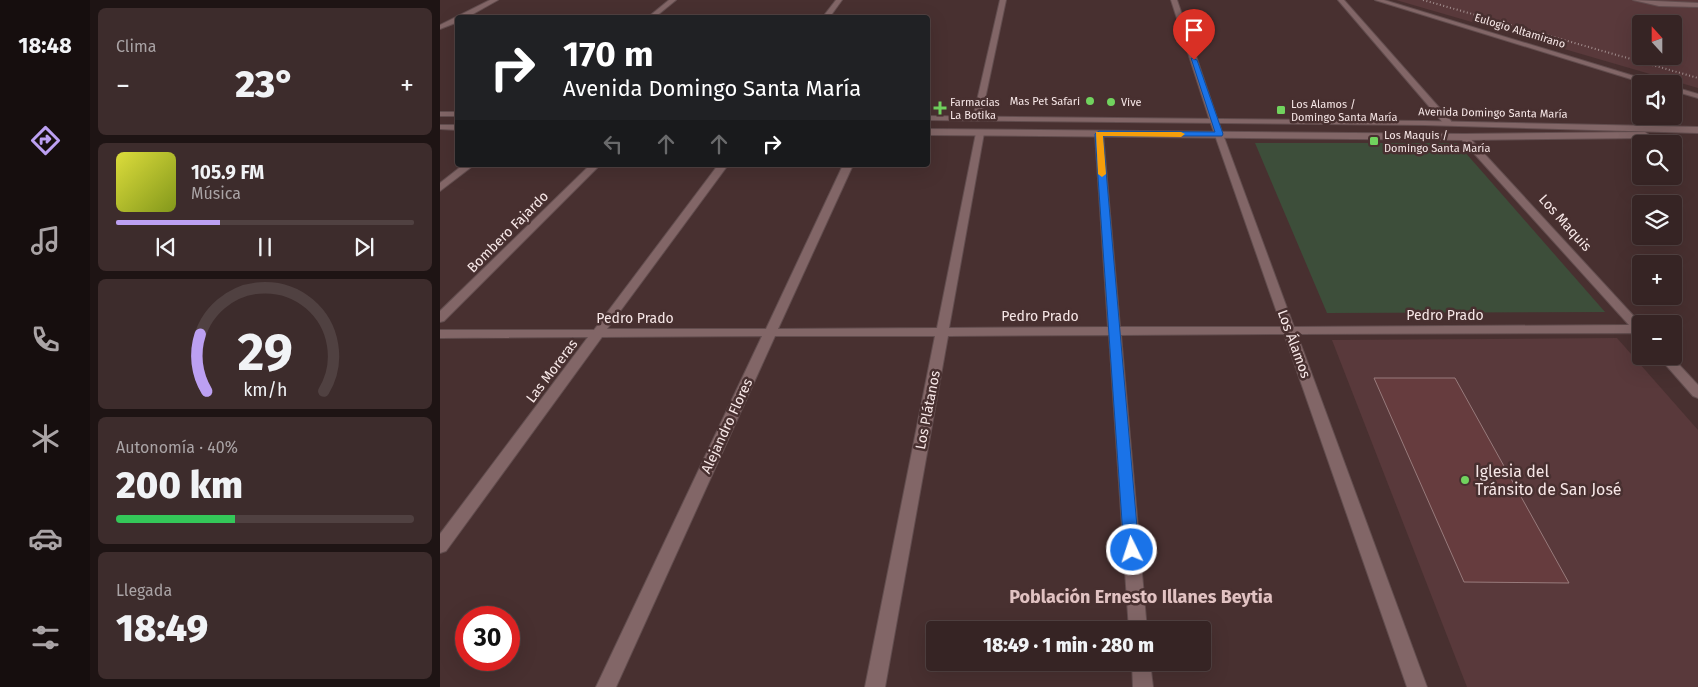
<!DOCTYPE html>
<html lang="es">
<meta charset="utf-8">
<style>
:root{--surface:#362424;--page:#3d2c2c;--text:#f1f3f6;--muted:#aaa4a6;--line:#504141;--accent:#bca0f2}
body{margin:0;font-family:"Fira Sans",sans-serif;background:var(--page);color:var(--text);height:100vh;display:flex;flex-direction:column;font-size:19px;white-space:nowrap}
*{box-sizing:border-box;margin:0}
p{font-size:16px;color:var(--muted)}
.icon{flex:none;width:28px;height:28px;fill:none;stroke:currentColor;stroke-width:2;stroke-linecap:round;stroke-linejoin:round}
.map{position:relative;flex:1;overflow:hidden}
.drawer{display:flex;flex-direction:column;gap:8px;padding:8px;background:#1e1414;width:350px}
.drawer>*{flex:none}
.banner{position:absolute;left:15px;top:15px;width:475px;height:152px;border-radius:5px;box-shadow:0 5px 20px #0002,0 0 0 1px var(--line);background:#202124;color:#fff;overflow:hidden}
.needle{width:32px;rotate:339deg}
.controls{position:absolute;left:1192px;top:15px;display:grid;gap:10px}
.controls a{display:grid;place-items:center;width:50px;height:50px;border-radius:5px;background:var(--surface);box-shadow:0 5px 20px #0002,0 0 0 1px var(--line);font-size:25px}
.speed{position:absolute;left:15px;top:606px;display:flex;gap:10px;font-size:25px;font-weight:700;text-align:center}
.speed>*{display:grid;place-content:center;width:65px;height:65px;border-radius:50%;background:var(--surface);box-shadow:0 5px 20px #0002,0 0 0 1px var(--line);line-height:1}
.speed .limit{border:8px solid #d22;background:#fff;color:#111}
.pin{position:absolute;display:grid;place-items:center;width:42px;height:42px;color:#fff;margin:-51px -21px;border-radius:50% 50% 50% 0;rotate:-45deg;box-shadow:0 0 5px #0007}
.pin .icon{rotate:45deg}
.me{position:absolute;width:55px;margin:-28px;rotate:356deg;stroke-linejoin:round;filter:drop-shadow(0 0 4px #0008)}
.turn{display:flex;align-items:center;gap:18px;height:105px;padding:0 25px;font-size:22px}
.turn .icon{width:65px;height:65px;stroke-width:2.5}
.turn b{display:block;font-size:35px;line-height:42px}
.lanes{display:flex;align-items:center;height:48px;padding:0 25px;background:#0003;justify-content:center;gap:25px;direction:ltr}
.lanes .off{opacity:.35}
.big{font-size:38px;font-weight:800;line-height:1.1}
.drawer .tile{flex:1;display:flex;flex-direction:column;justify-content:center;gap:8px;min-width:0;padding:0 18px;border-radius:8px;background:var(--page)}
.drawer .dial{align-items:center;gap:0}
.dial svg{height:130px;overflow:visible;fill:none;stroke:var(--line);stroke-width:7;stroke-linecap:round;text-anchor:middle}
.dial text{fill:var(--text);stroke:none}
.song{display:flex;align-items:center;gap:15px}
.cover{width:60px;height:60px;border-radius:8px;background:linear-gradient(135deg,hsl(60 70% 55%),hsl(70 70% 35%))}
.played{height:5px;border-radius:2px;background:linear-gradient(90deg,var(--accent) 35%,var(--line) 35%)}
.keys{display:flex;justify-content:space-around;direction:ltr}
.heat{display:flex;justify-content:space-between;align-items:center;font-size:28px;direction:ltr}
.charge{height:8px;border-radius:4px;background:linear-gradient(90deg,#34c759 40%,var(--line) 0)}
.trip{position:absolute;left:486px;top:621px;width:285px;height:50px;border-radius:5px;background:var(--surface);box-shadow:0 5px 20px #0002,0 0 0 1px var(--line);font-weight:800;line-height:50px;text-align:center}
main{display:flex;flex:1;min-height:0}
.tabs{display:flex;flex-direction:column;width:90px;justify-content:space-around;align-items:center;background:#160e0e;color:var(--muted)}
.tabs .icon{width:35px;height:35px}
.tabs .active{color:var(--accent)}
.tabs b{font-size:22px;color:var(--text)}
.map>svg:first-child{display:block}
</style>
<main>
<nav class="tabs">
<b>18:48</b>
<svg class="icon active" aria-label="directions" viewBox="0 0 24 24"><path d="M12 3l9 9-9 9-9-9zM9 14v-3h6M13 9l2 2-2 2"/></svg>
<svg class="icon" aria-label="music" viewBox="0 0 24 24"><path d="M9 18V5l10-2v13"/><circle cx="6" cy="18" r="3"/><circle cx="16" cy="16" r="3"/></svg>
<svg class="icon" aria-label="phone" viewBox="0 0 24 24"><path d="M5 4h4l2 5-3 2q2 4 5 5l2-3 5 2v4C11 20 4 13 5 4z"/></svg>
<svg class="icon" aria-label="climate" viewBox="0 0 24 24"><path d="M12 3v18M4 7l16 10M4 17L20 7"/></svg>
<svg class="icon" aria-label="car" viewBox="0 0 24 24"><path d="M5 17H2v-5l4-1 3-4h7l3 4 3 1v5h-3M9 17h6M6 11h13"/><circle cx="7" cy="17" r="2"/><circle cx="17" cy="17" r="2"/></svg>
<svg class="icon" aria-label="filters" viewBox="0 0 24 24"><path d="M4 7h16M4 17h16"/><circle cx="9" cy="7" r="2"/><circle cx="15" cy="17" r="2"/></svg>
</nav>
<section class="drawer">
<div class="tile"><p>Clima</p>
<div class="heat"><a>−</a><b class="big">23°</b><a>+</a></div>
</div>
<div class="tile">
<div class="song"><i class="cover"></i><div><b>105.9 FM</b><p>Música</p></div></div>
<div class="played"></div>
<div class="keys"><svg class="icon" aria-label="previous" viewBox="0 0 24 24"><path d="M18 5L8 12l10 7zM5 5v14"/></svg><svg class="icon" aria-label="pause" viewBox="0 0 24 24"><path d="M8 5v14M16 5v14"/></svg><svg class="icon" aria-label="next" viewBox="0 0 24 24"><path d="M6 5l10 7-10 7zM19 5v14"/></svg></div>
</div>
<div class="tile dial"><svg viewBox="0 0 100 80">
<path d="M14 69A42 42 0 1 1 86 69"/>
<path d="M14 69A42 42 0 0 1 10 34" stroke="#bca0f2"/>
<text x="50" y="56" font-size="32" font-weight="700">29</text>
<text x="50" y="72" font-size="11">km/h</text>
</svg></div>
<div class="tile"><p>Autonomía · 40%</p><b class="big">200 km</b><div class="charge"></div></div>
<div class="tile"><p>Llegada</p><b class="big">18:49</b></div>
</section>
<div class="map">
<svg width="1258" height="687" viewBox="0 0 1258 687">
<rect width="100%" height="100%" fill="#483030"/>
<g fill="#59393b" fill-rule="evenodd">
<path d="M956,0H1258V88L1114,46ZM1201,24H1234V56H1201Z"/>
<path d="M1177,338L1258,430V687H1027L892,340Z"/>
</g>
<path fill="#3d4e3a" d="M815,143H1017L1165,312L887,313Z"/>
<path fill="#663c3e" stroke="#987b7c" d="M934,378H1015L1129,583L1024,582Z"/>
<g fill="none" stroke-linecap="round" stroke-linejoin="round">
<g stroke="#624d4e" stroke-width="2">
<g id="street">
<path d="M229,0H236L214,18H207Z"/>
<path d="M396,0H402L389,18H382Z"/>
<path d="M560,0H566L541,118L537,120L533,118Z"/>
<path d="M731,0H737L778,121L854,327L1189,325L1021,139V135H1027L1201,324V335L1196,333L857,334L987,687H967L844,334L681,335L707,630H689L669,335L508,336L445,687H425L495,336H335L176,687H156L322,336L162,337L6,551L0,553V534L148,337L0,338V330H154L278,165H288L167,329H326L403,165H413L338,329L497,328L536,133L540,130L544,133L509,328L668,327L655,134L659,131L663,134L680,327H842L770,121Z"/>
<path d="M898,0H904L1011,121V125H1005Z"/>
<path d="M935,0H944L1220,84H1207Z"/>
<path d="M1193,0L1258,3V7L1219,6Z"/>
<path d="M1234,87L1258,94V98L1234,91Z"/>
<path d="M23,165H34L0,191V183Z"/>
<path d="M150,165H160L4,321L0,322V311Z"/>
<path d="M1218,356H1231L1258,385V398L1253,396Z"/>
<path d="M692,662H710L713,687H693Z"/>
</g>
</g>
<g stroke="#624d4e" stroke-width="2">
<g id="secondary">
<path d="M50,0H58L26,18H18V22L0,29V25Z"/>
<rect x="0" y="112" width="18" height="4"/>
<path d="M488,116L984,121L1258,127V133L984,125L488,120Z"/>
<path d="M0,125H18V130L0,129Z"/>
<path d="M488,129L1024,134L1205,132L1209,135L1205,138L1024,140L488,135Z"/>
</g>
</g>
<use href="#street" fill="#826667" fill-rule="evenodd"/>
<use href="#secondary" fill="#826667" fill-rule="evenodd"/>
<path stroke="#a28e8e" stroke-width="2" stroke-dasharray="1 2.5" stroke-linecap="butt" d="M983,0L1258,78"/>
</g>
<path fill="#1a73e8" stroke="#114b97" d="M751,58L757,60L783,134L782,136H663L699,550L697,555L692,557L687,555L684,550L655,134L659,131L775,132Z"/>
<path fill="#f59e0b" d="M656,132H741L745,134L741,137L663,136L666,174L662,177L658,174Z"/>
<g fill="#71d35e" stroke="#483030" stroke-width="2">
<circle cx="650" cy="101" r="5"/>
<circle cx="671" cy="102" r="5"/>
<path d="M497.5 100.5h5v5h5v5h-5v5h-5v-5h-5v-5h5z"/>
<rect x="836" y="105" width="10" height="10" rx="2.5"/>
<rect x="929" y="136" width="10" height="10" rx="2.5"/>
<circle cx="1025" cy="480" r="5"/>
</g>
<g text-anchor="middle" dominant-baseline="central" stroke-width="5" stroke-linejoin="round" paint-order="stroke">
<g font-size="11" fill="#f7e7e7" stroke="#483030">
<text transform="translate(1080 31) rotate(17)">Eulogio Altamirano</text>
<text transform="translate(1053 113) rotate(1)">Avenida Domingo Santa María</text>
</g>
<g font-size="11" fill="#f7e7e7" stroke="#483030" text-anchor="start">
<text x="640" y="101" text-anchor="end">Mas Pet Safari</text>
<text x="510" y="102">Farmacias<tspan x="510" dy="13">La Botika</tspan></text>
<text x="681" y="102">Vive</text>
<text x="851" y="104">Los Alamos /<tspan x="851" dy="13">Domingo Santa María</tspan></text>
<text x="944" y="135">Los Maquis /<tspan x="944" dy="13">Domingo Santa María</tspan></text>
</g>
<g font-size="14" fill="#f7e7e7" stroke="#483030">
<text transform="translate(1125 223) rotate(48)">Los Maquis</text>
<text transform="translate(68 232) rotate(-45)">Bombero Fajardo</text>
<text x="1005" y="315">Pedro Prado</text>
<text x="600" y="316">Pedro Prado</text>
<text x="195" y="318">Pedro Prado</text>
<text transform="translate(854 344) rotate(70)">Los Álamos</text>
<text transform="translate(112 371) rotate(-53)">Las Moreras</text>
<text transform="translate(488 410) rotate(-79)">Los Plátanos</text>
<text transform="translate(287 426) rotate(-65)">Alejandro Flores</text>
</g>
<g font-size="16" fill="#f7e7e7" stroke="#483030" text-anchor="start">
<text x="1035" y="471">Iglesia del<tspan x="1035" dy="18">Tránsito de San José</tspan></text>
</g>
<g font-size="18" font-weight="bold" fill="#e1c2c2" stroke="#483030">
<text x="701" y="597">Población Ernesto Illanes Beytia</text>
</g>
</g>
</svg>
<div class="controls">
<a><svg class="needle" viewBox="-14 -14 28 28"><path d="M0-13l5 13h-10z" fill="#e53935"/><path d="M0 13l5-13h-10z" fill="#aaa4a6"/></svg></a>
<a><svg class="icon" aria-label="sound" viewBox="0 0 24 24"><path d="M4 9h4l5-4v14l-5-4H4zM17 9q2 3 0 6"/></svg></a>
<a><svg class="icon" aria-label="search" viewBox="0 0 24 24"><circle cx="10" cy="10" r="6"/><path d="M15 15l6 6"/></svg></a>
<a><svg class="icon" aria-label="layers" viewBox="0 0 24 24"><path d="M12 4l9 5-9 5-9-5zM3 14l9 5 9-5"/></svg></a>
<a>+</a>
<a>−</a>
</div>
<div class="speed"><div class="limit">30</div></div>
<div class="pin" style="left:754px;top:60px;background:#d93025"><svg class="icon" aria-label="arrive" viewBox="0 0 24 24"><path d="M6 21V4h12l-3 4 3 4H6"/></svg></div>
<svg class="me" style="left:692px;top:550px" viewBox="-20 -20 40 40"><circle r="17" fill="#1a73e8" stroke="#fff" stroke-width="3"/><path d="M0-11L8 9 0 5-8 9z" fill="#fff"/></svg>
<div class="trip">18:49 · 1 min · 280 m</div>
<div class="banner">
<div class="turn"><svg class="icon" aria-label="right" viewBox="0 0 24 24"><path d="M7 20v-9h11M14 6l5 5-5 5"/></svg><div><b>170 m</b>Avenida Domingo Santa María</div></div>
<div class="lanes"><svg class="icon off" aria-label="left" viewBox="0 0 24 24"><path d="M17 20v-9H6M10 6l-5 5 5 5"/></svg><svg class="icon off" aria-label="ahead" viewBox="0 0 24 24"><path d="M12 20V5M6 11l6-6 6 6"/></svg><svg class="icon off" aria-label="ahead" viewBox="0 0 24 24"><path d="M12 20V5M6 11l6-6 6 6"/></svg><svg class="icon" aria-label="right" viewBox="0 0 24 24"><path d="M7 20v-9h11M14 6l5 5-5 5"/></svg></div>
</div>
</div>
</main>
